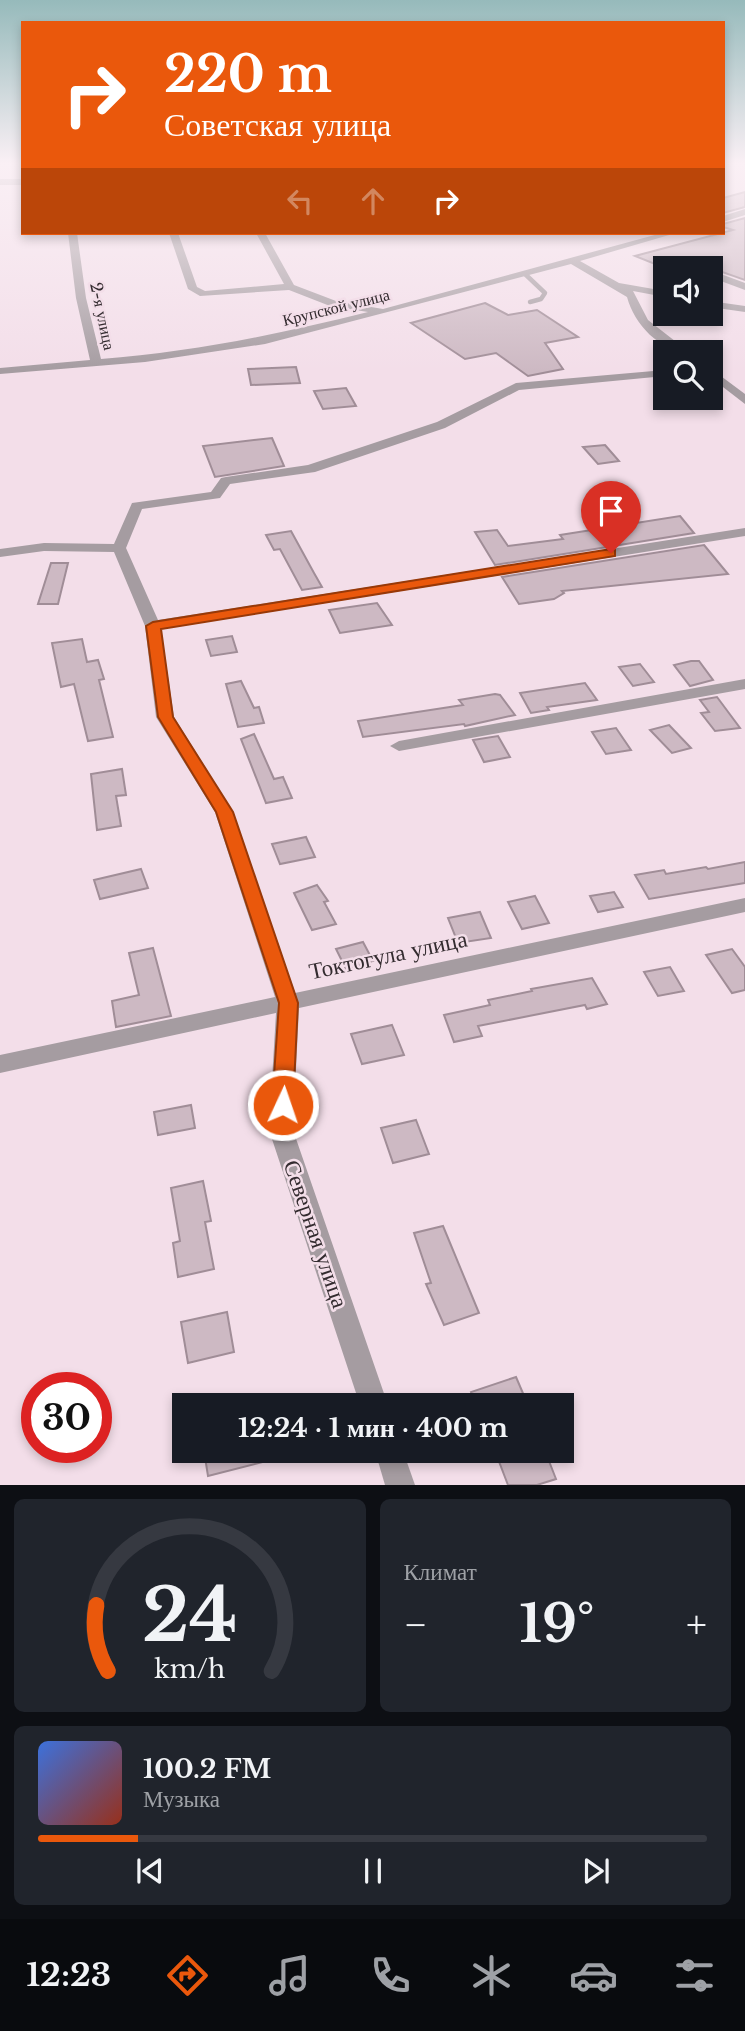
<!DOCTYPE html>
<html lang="ru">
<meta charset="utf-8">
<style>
:root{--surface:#171b24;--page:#20242c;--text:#f1f3f6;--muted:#9ea1a6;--line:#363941;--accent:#ea580c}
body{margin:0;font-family:"Libre Baskerville",serif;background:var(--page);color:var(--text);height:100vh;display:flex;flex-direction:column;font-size:26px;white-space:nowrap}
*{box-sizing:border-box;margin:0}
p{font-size:23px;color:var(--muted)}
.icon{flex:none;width:38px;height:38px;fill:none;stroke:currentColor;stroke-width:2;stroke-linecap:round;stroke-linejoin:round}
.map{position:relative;height:1485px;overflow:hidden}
.drawer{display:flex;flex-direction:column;gap:14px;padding:14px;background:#0d0f14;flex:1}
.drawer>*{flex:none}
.banner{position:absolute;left:21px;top:21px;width:704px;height:214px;border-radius:0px;box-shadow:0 4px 10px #0003;background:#ea580c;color:#fff;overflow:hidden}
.tools{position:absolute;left:653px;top:256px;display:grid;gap:14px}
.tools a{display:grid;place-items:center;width:70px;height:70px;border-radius:0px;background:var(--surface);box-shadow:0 4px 10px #0003;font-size:35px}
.speed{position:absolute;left:21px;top:1372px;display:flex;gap:14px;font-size:35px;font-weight:700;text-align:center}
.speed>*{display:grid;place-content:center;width:91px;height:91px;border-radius:50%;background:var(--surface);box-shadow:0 4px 10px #0003;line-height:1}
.speed .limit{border:10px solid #d22;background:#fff;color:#111}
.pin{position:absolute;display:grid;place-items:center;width:60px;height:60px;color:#fff;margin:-72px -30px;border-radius:50% 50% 50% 0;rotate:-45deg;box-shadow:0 0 7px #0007}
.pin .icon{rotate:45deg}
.me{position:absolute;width:77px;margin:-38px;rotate:3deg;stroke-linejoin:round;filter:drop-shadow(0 0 5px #0008)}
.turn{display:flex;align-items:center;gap:24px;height:147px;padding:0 28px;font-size:32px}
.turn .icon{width:91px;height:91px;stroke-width:2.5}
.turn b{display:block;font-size:49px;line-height:60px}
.lanes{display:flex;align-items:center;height:66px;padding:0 28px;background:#0003;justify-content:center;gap:35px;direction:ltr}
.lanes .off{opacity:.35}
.big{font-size:52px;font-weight:800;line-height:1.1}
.drawer .tile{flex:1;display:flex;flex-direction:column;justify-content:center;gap:10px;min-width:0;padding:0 24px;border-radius:10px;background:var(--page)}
.drawer .dial{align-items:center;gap:0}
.dial svg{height:182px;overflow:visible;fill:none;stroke:var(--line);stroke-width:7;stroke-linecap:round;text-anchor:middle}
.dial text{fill:var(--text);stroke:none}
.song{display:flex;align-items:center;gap:21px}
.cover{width:84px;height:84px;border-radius:10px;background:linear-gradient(135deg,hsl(220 70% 55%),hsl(10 70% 35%))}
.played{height:7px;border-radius:4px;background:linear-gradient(90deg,var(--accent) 15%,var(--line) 15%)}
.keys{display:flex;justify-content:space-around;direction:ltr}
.heat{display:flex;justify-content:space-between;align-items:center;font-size:38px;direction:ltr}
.drawer .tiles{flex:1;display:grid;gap:14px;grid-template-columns:1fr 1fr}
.tile:last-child{grid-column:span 2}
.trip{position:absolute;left:172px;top:1393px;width:402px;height:70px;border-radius:0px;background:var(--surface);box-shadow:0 4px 10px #0003;font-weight:800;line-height:70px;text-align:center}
.menu{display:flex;height:112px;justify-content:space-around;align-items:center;background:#090b0e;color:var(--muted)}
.menu .icon{width:49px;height:49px}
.menu .on{color:var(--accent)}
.menu b{font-size:32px;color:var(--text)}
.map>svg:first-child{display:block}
</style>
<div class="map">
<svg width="745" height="1485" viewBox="0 0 745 1485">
<rect width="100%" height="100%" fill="#f3dee9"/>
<g fill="#cdb9c3" stroke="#a08d97" stroke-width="2">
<path d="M745,192V207L723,213V198Z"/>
<path d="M745,218V280L711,268H665L635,256L733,230L723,227V224Z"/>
<path d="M485,303L508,315L537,310L578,337L545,343L563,369L528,376L496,353L465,359L411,323Z"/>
<path d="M296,367L300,383L251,385L248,369Z"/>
<path d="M346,388L356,406L323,409L314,391Z"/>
<path d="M272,438L284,466L215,477L203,446Z"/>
<path d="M605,445L619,461L598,464L583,447Z"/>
<path d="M680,516L694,533L495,565L475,532L497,530L508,546L563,539L560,535Z"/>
<path d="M291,531L314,573L322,587L302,590L280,549L274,550L266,535Z"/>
<path d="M704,545L728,574L562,591L564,593L554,599L519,604L502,577Z"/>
<path d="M51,563H68L58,604H38Z"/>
<path d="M377,603L392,625L340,633L329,610Z"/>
<path d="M232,636L237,652L211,656L206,640Z"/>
<path d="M82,639L87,662L98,660L104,679L99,680L113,737L88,741L74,684L61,687L52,643Z"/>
<path d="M691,661H699L713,680L690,686L674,665Z"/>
<path d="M640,664L654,682L633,686L619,667Z"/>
<path d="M241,681L254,708L259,707L264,723L238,727L226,684Z"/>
<path d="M585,683L597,700L547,707L549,710L531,713L520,693Z"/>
<path d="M495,694L500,695L515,715L465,726L464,724L363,737L358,721L463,705L459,700Z"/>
<path d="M717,697L740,728L715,731L701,713L709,712L700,700Z"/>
<path d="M669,725L691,748L672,753L650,730Z"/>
<path d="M616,728L631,750L606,754L592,732Z"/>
<path d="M254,734L274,779L283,777L292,798L266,803L241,739Z"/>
<path d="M498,736L510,757L484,762L473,740Z"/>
<path d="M122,769L126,795L116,796L121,826L97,830L91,774Z"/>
<path d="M306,837L315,857L280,864L272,844Z"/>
<path d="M745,862V883L649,899L635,875L664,870L666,874L706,867L708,869Z"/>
<path d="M141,869L148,888L100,899L94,880Z"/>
<path d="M317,885L328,901L324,902L336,924L312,930L294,893Z"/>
<path d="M614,892L623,907L598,912L590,896Z"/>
<path d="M535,896L549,923L522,929L508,902Z"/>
<path d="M480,912L491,938L458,943L448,918Z"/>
<path d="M363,942L373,961L346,969L336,949Z"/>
<path d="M153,948L171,1016L116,1027L112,1001L139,995L129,953Z"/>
<path d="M732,949L745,967V990L732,993L706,955Z"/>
<path d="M670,967L684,991L658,996L644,972Z"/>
<path d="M592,978L607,1004L587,1009L585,1005L478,1026L482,1036L454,1042L444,1015L490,1005L488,1000L532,991L531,989Z"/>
<path d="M392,1025L404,1055L362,1064L351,1034Z"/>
<path d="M191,1105L195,1128L158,1135L154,1112Z"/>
<path d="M416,1120L429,1154L393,1163L381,1128Z"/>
<path d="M203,1181L211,1221L205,1222L214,1269L178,1277L173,1243L180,1241L171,1188Z"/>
<path d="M443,1226L479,1313L444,1325L426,1284L431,1283L414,1233Z"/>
<path d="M227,1312L234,1352L188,1363L181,1322Z"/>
<path d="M516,1377L528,1405H476L471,1392Z"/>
<path d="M204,1451H281L282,1457L208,1476Z"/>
<path d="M495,1451H545L556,1479L537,1485H508Z"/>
</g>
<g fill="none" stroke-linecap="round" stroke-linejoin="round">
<path stroke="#a59ca1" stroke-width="4.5" d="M525,274L545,293L541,299L530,302"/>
<g fill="#a59ca1" fill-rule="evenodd">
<rect x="0" y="179" width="23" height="6"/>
<path d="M745,209V215L723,222V216Z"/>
<path d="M68,233H77L86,298L101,359C192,352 280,334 368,312L330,306L289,290L200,296L188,289L169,233H178L197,287L205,291L284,284L256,233H265L294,285L336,301L383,309L662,233H676L580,261L619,283L665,291V297L633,291L648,320L689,352C660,352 634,324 627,297L571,264L265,344L145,362L0,374V368L90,360L76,298Z"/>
<path d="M710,270L745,283V290L710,277Z"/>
<path d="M710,301L745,306V312L710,307Z"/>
<path d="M710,368L745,394V404L710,377Z"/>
<path d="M665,370V376L519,390L445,428L315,472L230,484L220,498L142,509L126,548L158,620L745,528V536L161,629L174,717L233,812L295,993L745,898V912L299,1008L293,1130L388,1405H360L269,1130L276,1013L0,1073V1055L275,997L215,812L156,717L145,626L114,552L44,551L0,557V549L44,543L114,544L132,503L211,492L221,478L226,477L308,465L437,422L516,383Z"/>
<path d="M745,679V689L399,751L390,746L399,741Z"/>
<path d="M375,1451H403L415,1485H385Z"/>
</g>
</g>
<linearGradient id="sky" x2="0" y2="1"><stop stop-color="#96babb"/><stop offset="0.44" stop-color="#faf0f5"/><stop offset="1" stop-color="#faf0f5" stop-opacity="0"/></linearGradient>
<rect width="745" height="371" fill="url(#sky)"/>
<path fill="#ea580c" stroke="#983908" stroke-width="2" d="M611,549L615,550V556L161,629L173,717L233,812L298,1003L293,1105L290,1111L283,1113L275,1111L272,1105L279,1003L216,812L158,717L146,626L153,622Z"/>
<g text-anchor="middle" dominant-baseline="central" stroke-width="5" stroke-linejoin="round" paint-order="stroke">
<g font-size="16" fill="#332b2f" stroke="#f3dee9">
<text transform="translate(336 307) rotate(-14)">Крупской улица</text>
<text transform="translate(103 316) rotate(78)">2-я улица</text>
</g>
<g font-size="23" fill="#332b2f" stroke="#f3dee9">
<text transform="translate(388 955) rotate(-12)">Токтогула улица</text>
<text transform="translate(316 1234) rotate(71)">Северная улица</text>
</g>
</g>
</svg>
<div class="tools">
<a><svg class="icon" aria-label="sound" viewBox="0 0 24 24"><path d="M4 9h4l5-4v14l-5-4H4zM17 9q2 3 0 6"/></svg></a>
<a><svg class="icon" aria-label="search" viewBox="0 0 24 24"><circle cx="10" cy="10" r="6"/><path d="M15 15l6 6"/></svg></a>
</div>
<div class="speed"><div class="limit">30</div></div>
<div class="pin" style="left:611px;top:553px;background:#d93025"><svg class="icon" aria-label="arrive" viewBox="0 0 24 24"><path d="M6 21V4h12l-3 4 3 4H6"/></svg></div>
<svg class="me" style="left:283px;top:1105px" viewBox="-20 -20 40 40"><circle r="17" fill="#ea580c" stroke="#fff" stroke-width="3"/><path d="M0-11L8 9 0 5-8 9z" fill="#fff"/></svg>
<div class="trip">12:24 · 1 мин · 400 m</div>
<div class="banner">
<div class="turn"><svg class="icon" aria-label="right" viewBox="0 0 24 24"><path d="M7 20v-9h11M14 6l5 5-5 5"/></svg><div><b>220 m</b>Советская улица</div></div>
<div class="lanes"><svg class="icon off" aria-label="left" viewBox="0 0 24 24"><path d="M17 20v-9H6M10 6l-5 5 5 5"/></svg><svg class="icon off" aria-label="ahead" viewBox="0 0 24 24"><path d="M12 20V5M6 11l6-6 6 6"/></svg><svg class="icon" aria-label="right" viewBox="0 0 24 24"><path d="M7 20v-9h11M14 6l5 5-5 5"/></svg></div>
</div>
</div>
<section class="drawer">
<div class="tiles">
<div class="tile dial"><svg viewBox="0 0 100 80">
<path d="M14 69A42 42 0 1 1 86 69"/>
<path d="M14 69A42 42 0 0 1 9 40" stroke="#ea580c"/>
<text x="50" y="56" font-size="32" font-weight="700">24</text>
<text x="50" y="72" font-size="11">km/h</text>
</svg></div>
<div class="tile"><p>Климат</p>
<div class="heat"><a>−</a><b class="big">19°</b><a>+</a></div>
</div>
<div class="tile">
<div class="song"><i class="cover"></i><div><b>100.2 FM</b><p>Музыка</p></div></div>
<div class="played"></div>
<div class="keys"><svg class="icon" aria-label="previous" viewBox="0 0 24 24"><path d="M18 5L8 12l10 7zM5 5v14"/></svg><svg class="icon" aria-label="pause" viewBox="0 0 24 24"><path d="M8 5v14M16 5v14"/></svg><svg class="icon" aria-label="next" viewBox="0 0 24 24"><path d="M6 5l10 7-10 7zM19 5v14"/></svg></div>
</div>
</div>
</section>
<nav class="menu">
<b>12:23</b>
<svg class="icon on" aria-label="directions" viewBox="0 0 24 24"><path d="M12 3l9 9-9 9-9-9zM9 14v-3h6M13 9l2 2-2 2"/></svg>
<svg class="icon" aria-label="music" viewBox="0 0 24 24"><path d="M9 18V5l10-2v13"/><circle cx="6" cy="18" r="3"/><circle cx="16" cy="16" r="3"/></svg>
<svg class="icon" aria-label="phone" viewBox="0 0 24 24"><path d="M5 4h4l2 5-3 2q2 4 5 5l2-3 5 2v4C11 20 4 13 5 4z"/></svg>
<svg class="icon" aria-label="climate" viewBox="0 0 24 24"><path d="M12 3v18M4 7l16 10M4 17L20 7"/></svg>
<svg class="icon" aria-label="car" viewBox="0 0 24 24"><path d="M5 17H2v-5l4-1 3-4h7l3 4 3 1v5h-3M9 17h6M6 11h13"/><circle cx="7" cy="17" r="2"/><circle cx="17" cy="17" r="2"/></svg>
<svg class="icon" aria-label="filters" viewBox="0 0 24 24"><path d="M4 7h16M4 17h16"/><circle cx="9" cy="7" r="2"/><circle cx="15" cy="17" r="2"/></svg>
</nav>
